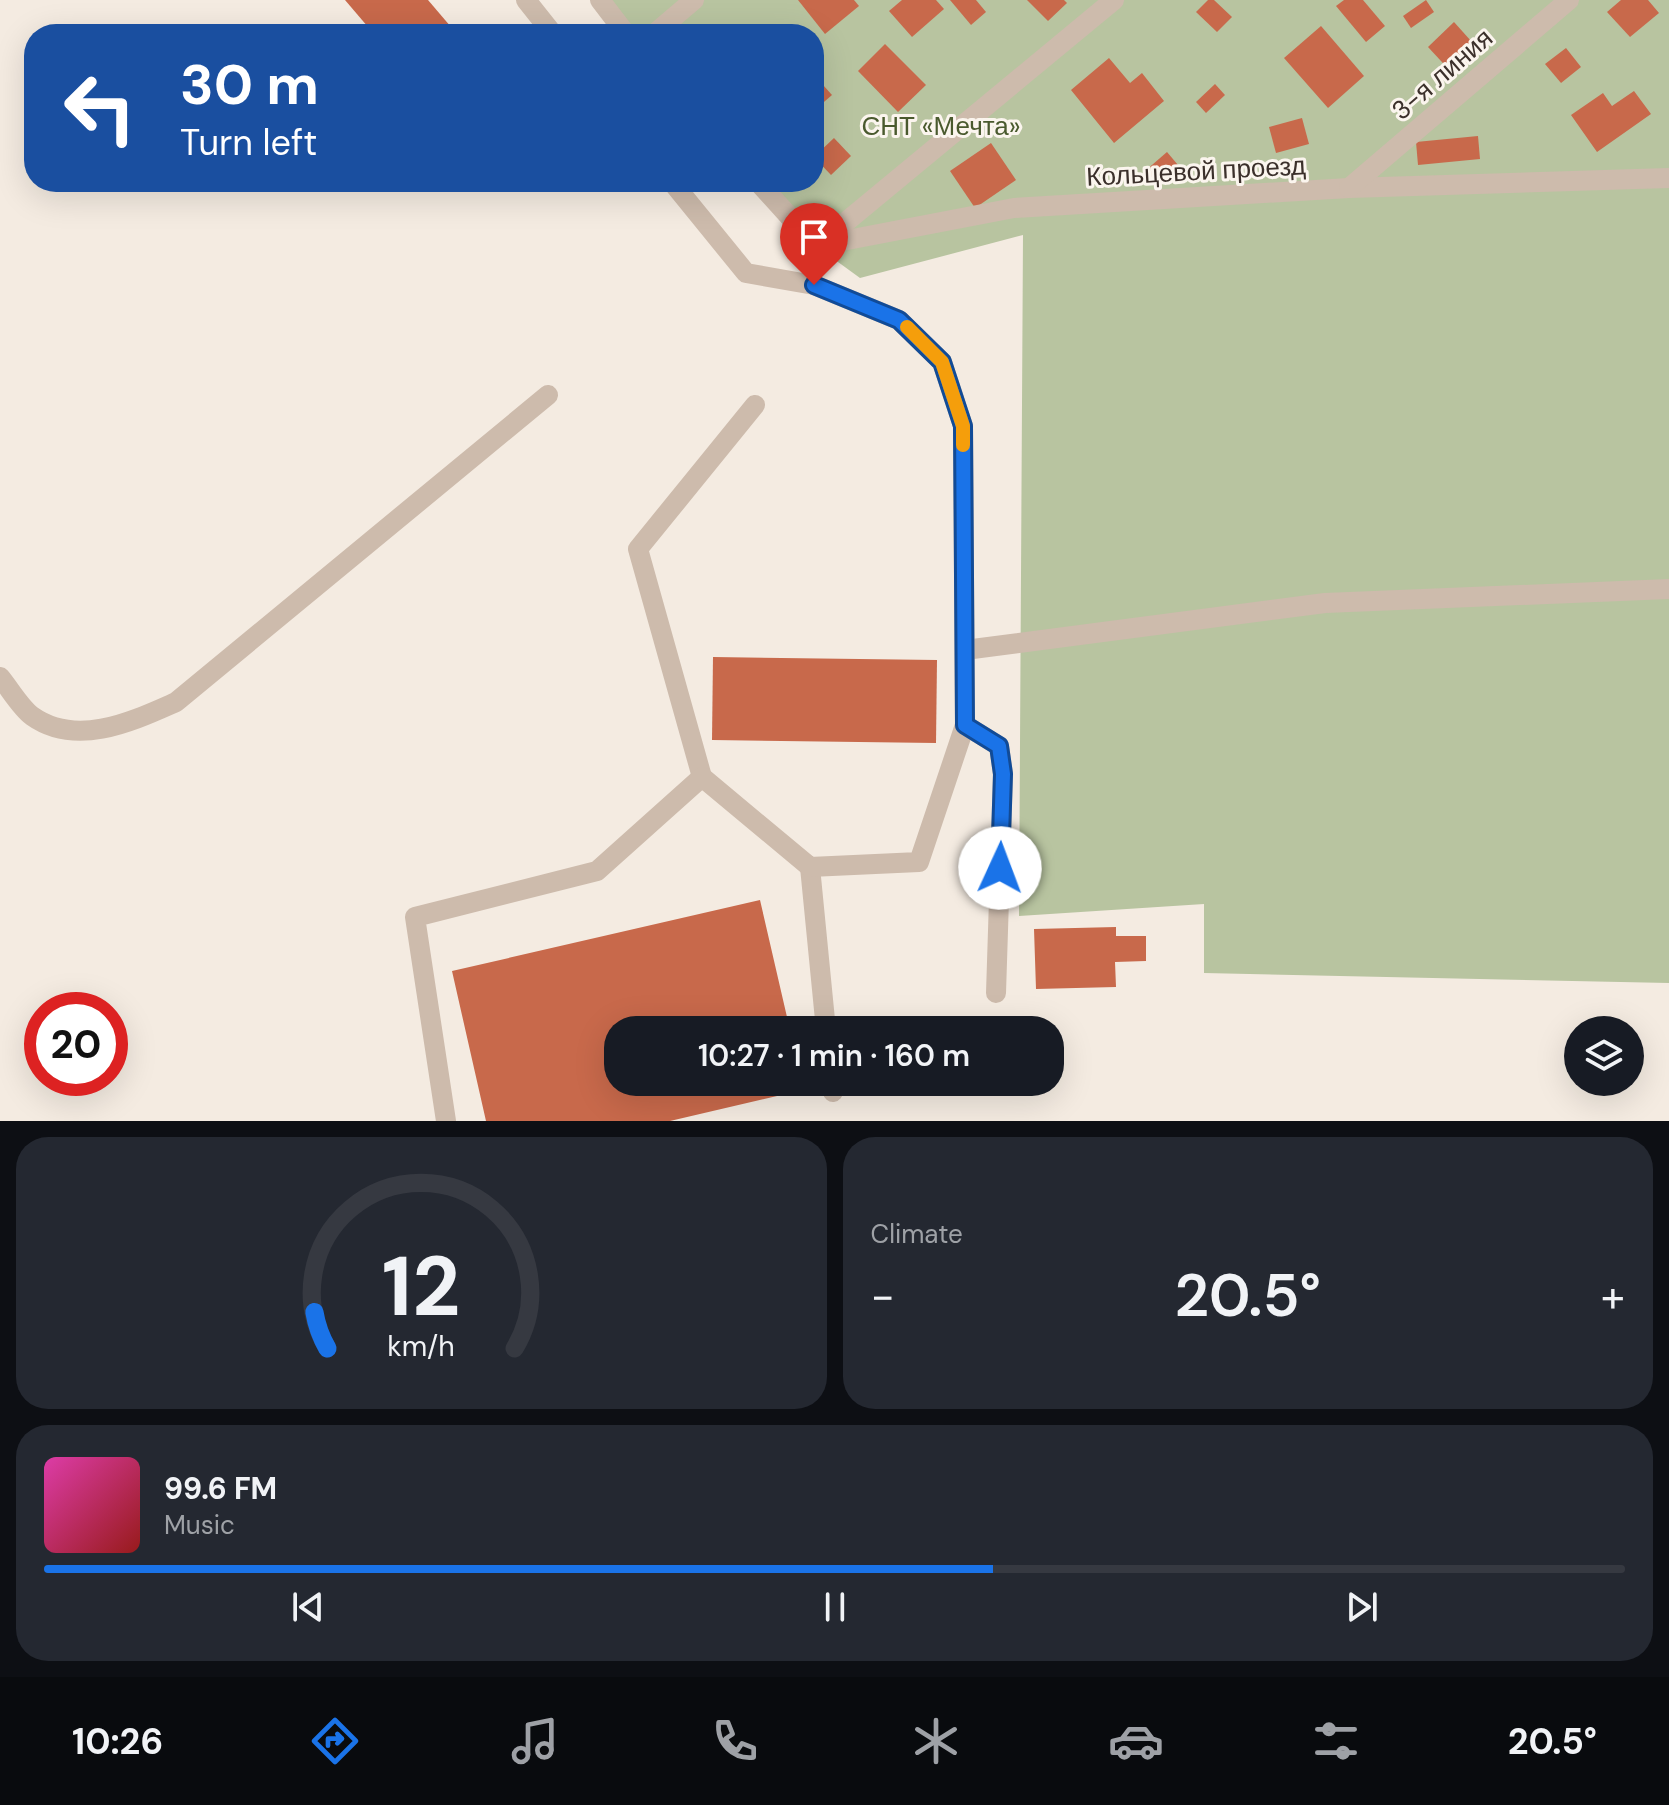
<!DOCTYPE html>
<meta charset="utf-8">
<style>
:root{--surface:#171b24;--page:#242831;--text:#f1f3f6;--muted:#9ea1a6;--line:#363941;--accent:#1a73e8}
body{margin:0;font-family:"DM Sans",sans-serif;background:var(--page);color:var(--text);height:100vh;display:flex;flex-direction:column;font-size:30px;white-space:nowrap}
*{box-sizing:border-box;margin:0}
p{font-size:26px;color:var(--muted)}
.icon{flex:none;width:44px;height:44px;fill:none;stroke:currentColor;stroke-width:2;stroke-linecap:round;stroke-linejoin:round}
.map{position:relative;height:1121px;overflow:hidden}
.side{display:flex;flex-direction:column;gap:16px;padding:16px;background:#0d0f14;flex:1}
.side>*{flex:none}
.banner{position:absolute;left:24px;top:24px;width:800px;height:168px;border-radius:32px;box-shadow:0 8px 32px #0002;background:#1a4fa0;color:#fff;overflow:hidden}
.fabs{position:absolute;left:1564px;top:1016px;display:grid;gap:16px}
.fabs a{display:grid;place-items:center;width:80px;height:80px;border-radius:50%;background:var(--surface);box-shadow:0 8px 32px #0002;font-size:40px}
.speed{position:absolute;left:24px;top:992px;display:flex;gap:16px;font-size:40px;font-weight:700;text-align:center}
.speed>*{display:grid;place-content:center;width:104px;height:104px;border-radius:50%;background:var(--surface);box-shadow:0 8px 32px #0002;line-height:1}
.speed .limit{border:12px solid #d22;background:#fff;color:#111}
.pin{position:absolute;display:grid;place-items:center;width:68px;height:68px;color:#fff;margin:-82px -34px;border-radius:50% 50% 50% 0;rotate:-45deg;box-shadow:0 0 8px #0007}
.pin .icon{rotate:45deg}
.me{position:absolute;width:88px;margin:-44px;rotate:2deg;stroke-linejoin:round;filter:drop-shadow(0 0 6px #0008)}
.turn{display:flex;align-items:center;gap:28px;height:168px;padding:0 24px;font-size:36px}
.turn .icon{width:104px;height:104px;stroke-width:2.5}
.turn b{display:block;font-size:56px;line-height:68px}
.big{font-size:60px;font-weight:600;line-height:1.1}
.side .tile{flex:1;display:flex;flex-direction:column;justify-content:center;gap:12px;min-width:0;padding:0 28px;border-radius:32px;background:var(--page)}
.side .dial{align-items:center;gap:0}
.dial svg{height:208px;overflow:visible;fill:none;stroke:var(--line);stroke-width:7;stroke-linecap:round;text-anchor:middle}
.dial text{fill:var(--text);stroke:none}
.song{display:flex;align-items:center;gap:24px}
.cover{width:96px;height:96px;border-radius:12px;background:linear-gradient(135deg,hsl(320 70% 55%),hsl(0 70% 35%))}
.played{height:8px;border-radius:4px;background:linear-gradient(90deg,var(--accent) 60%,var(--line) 60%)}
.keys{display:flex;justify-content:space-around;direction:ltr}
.heat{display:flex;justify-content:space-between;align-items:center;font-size:44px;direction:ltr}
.side .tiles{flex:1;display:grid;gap:16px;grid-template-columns:1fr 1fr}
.tile:last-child{grid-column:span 2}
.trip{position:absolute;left:604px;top:1016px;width:460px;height:80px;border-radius:32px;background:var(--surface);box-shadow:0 8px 32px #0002;font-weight:600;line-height:80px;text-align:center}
.menu{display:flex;height:128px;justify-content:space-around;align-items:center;background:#090b0e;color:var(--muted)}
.menu .icon{width:56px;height:56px}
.menu .selected{color:var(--accent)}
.menu b{font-size:36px;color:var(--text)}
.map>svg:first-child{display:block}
</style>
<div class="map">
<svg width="1669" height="1121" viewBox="0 0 1669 1121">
<rect width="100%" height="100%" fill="#f4ebe1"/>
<path fill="#b8c4a0" d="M600,0H1669V983L1204,973V904L1019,916L1023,235L860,278L816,246L758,182H814V34H626Z"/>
<g fill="#c8694b">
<path d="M345,0H428L457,34H374Z"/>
<path d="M798,0H854L859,6L825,34Z"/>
<path d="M902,0H936L944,9L912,37L889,11Z"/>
<path d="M950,0H976L986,12L971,25Z"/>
<path d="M1027,0H1064L1067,3L1048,21Z"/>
<path d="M1208,0H1214L1232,17L1217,32L1196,12Z"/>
<path d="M1344,0H1363L1385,26L1366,42L1336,6Z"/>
<path d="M1426,0L1434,12L1411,28L1403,16Z"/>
<path d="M1621,0H1648L1659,13L1630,37L1607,12Z"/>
<path d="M1454,22L1480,51L1454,75L1428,47Z"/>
<path d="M1321,26L1364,76L1328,108L1284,58Z"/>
<path d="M885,44L926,85L898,112L858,71Z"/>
<path d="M1566,48L1581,67L1561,83L1545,64Z"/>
<path d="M1109,58L1130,83L1142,73L1164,101L1114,143L1071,90Z"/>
<path d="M814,75L832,95L817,108L814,105Z"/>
<path d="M1215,84L1225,95L1206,113L1196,102Z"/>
<path d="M1634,91L1651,114L1597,152L1571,115L1603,93L1612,106Z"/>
<path d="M1302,118L1309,144L1276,153L1269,127Z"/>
<path d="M1478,136L1480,159L1418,165L1416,142Z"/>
<path d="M834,138L851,156L831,175L814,157Z"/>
<path d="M991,143L1016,180L975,208L950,171Z"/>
<path d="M1167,152L1178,165L1157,184L1145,171Z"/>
<path d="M713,657L937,660L936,743L712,740Z"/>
<path d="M760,900L790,1030H618V1082H801L803,1090L670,1121H486L452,971Z"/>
<path d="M1116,927V936H1146V961L1115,962L1116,987L1036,989L1034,929Z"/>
</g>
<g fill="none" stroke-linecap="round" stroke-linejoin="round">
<g stroke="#cdbbac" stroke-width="20">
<path d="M526,0L553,34"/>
<path d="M600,0L626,34"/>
<path d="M654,34L694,0"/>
<path d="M758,182L816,246L1014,208L1349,188L1669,178"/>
<path d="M1349,188L1569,0"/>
<path d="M818,245L1114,0"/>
<path d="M965,650L1325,603L1669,589"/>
<path d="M0,677C10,689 20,707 32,716C77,748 133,721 176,702L548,395"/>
<path d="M965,725L999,746L1003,774L996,993"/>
<path d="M702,777L638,549L755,405"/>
<path d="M810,867L826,1030"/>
<path d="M832,1082L833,1092"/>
<path d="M446,1121L415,917L597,871L702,777L810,867L919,862L965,725L963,426L942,362L899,320L814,285L746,273L672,182"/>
</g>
</g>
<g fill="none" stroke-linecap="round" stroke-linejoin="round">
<g stroke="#114b97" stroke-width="20">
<path id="route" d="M814,285L899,320L942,362L963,426L965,725L999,746L1003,774L1000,868"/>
</g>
<use href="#route" stroke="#1a73e8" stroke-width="14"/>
<path stroke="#f59e0b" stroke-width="14" d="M907,327L942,362L963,426V445"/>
</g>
<g text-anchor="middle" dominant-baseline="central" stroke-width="6" stroke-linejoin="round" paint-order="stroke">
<g font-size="26" fill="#3b302b" stroke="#fbf5ee">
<text transform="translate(1442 74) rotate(-41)">3-я линия</text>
<text transform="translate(1196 171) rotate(-3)">Кольцевой проезд</text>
</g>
<g font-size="26" fill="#4a5a2e" stroke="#fbf5ee">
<text x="941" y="126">СНТ «Мечта»</text>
</g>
</g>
</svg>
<div class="fabs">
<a><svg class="icon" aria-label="layers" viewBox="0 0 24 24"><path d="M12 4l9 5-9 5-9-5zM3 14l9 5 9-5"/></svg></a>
</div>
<div class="speed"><div class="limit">20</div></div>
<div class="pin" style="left:814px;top:285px;background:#d93025"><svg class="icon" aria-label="arrive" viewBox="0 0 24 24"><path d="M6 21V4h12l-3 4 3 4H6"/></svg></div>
<svg class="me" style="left:1000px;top:868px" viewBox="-20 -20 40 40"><circle r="19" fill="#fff"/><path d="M0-13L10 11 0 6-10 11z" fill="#1a73e8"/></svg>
<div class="trip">10:27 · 1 min · 160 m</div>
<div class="banner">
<div class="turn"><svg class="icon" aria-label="left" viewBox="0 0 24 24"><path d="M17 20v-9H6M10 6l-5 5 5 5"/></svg><div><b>30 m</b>Turn left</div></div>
</div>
</div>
<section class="side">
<div class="tiles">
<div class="tile dial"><svg viewBox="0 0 100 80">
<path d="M14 69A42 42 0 1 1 86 69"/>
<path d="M14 69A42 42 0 0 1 9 55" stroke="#1a73e8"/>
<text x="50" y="56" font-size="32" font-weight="700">12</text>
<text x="50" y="72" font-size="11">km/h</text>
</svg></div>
<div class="tile"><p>Climate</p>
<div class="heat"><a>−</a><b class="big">20.5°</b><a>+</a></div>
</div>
<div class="tile">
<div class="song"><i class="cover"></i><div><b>99.6 FM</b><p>Music</p></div></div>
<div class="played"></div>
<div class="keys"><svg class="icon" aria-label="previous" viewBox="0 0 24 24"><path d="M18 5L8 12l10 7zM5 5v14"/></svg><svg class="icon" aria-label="pause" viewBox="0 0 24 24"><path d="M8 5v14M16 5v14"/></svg><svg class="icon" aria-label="next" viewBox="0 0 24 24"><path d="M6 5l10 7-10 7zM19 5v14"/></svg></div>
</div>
</div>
</section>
<nav class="menu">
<b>10:26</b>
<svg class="icon selected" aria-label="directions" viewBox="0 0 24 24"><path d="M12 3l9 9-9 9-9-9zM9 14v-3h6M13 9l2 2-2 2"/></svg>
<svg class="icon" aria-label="music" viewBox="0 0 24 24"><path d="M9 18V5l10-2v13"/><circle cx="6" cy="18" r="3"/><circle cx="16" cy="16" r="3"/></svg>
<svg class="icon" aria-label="phone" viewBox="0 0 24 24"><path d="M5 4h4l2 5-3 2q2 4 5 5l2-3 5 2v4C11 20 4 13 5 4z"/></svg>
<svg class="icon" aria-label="climate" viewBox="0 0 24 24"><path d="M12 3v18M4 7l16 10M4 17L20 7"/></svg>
<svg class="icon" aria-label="car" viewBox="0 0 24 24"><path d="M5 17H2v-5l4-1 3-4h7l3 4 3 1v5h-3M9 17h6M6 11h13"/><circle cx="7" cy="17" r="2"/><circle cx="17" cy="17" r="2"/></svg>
<svg class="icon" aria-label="filters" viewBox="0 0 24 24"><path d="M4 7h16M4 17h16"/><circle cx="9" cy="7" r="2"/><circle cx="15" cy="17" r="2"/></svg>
<b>20.5°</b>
</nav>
